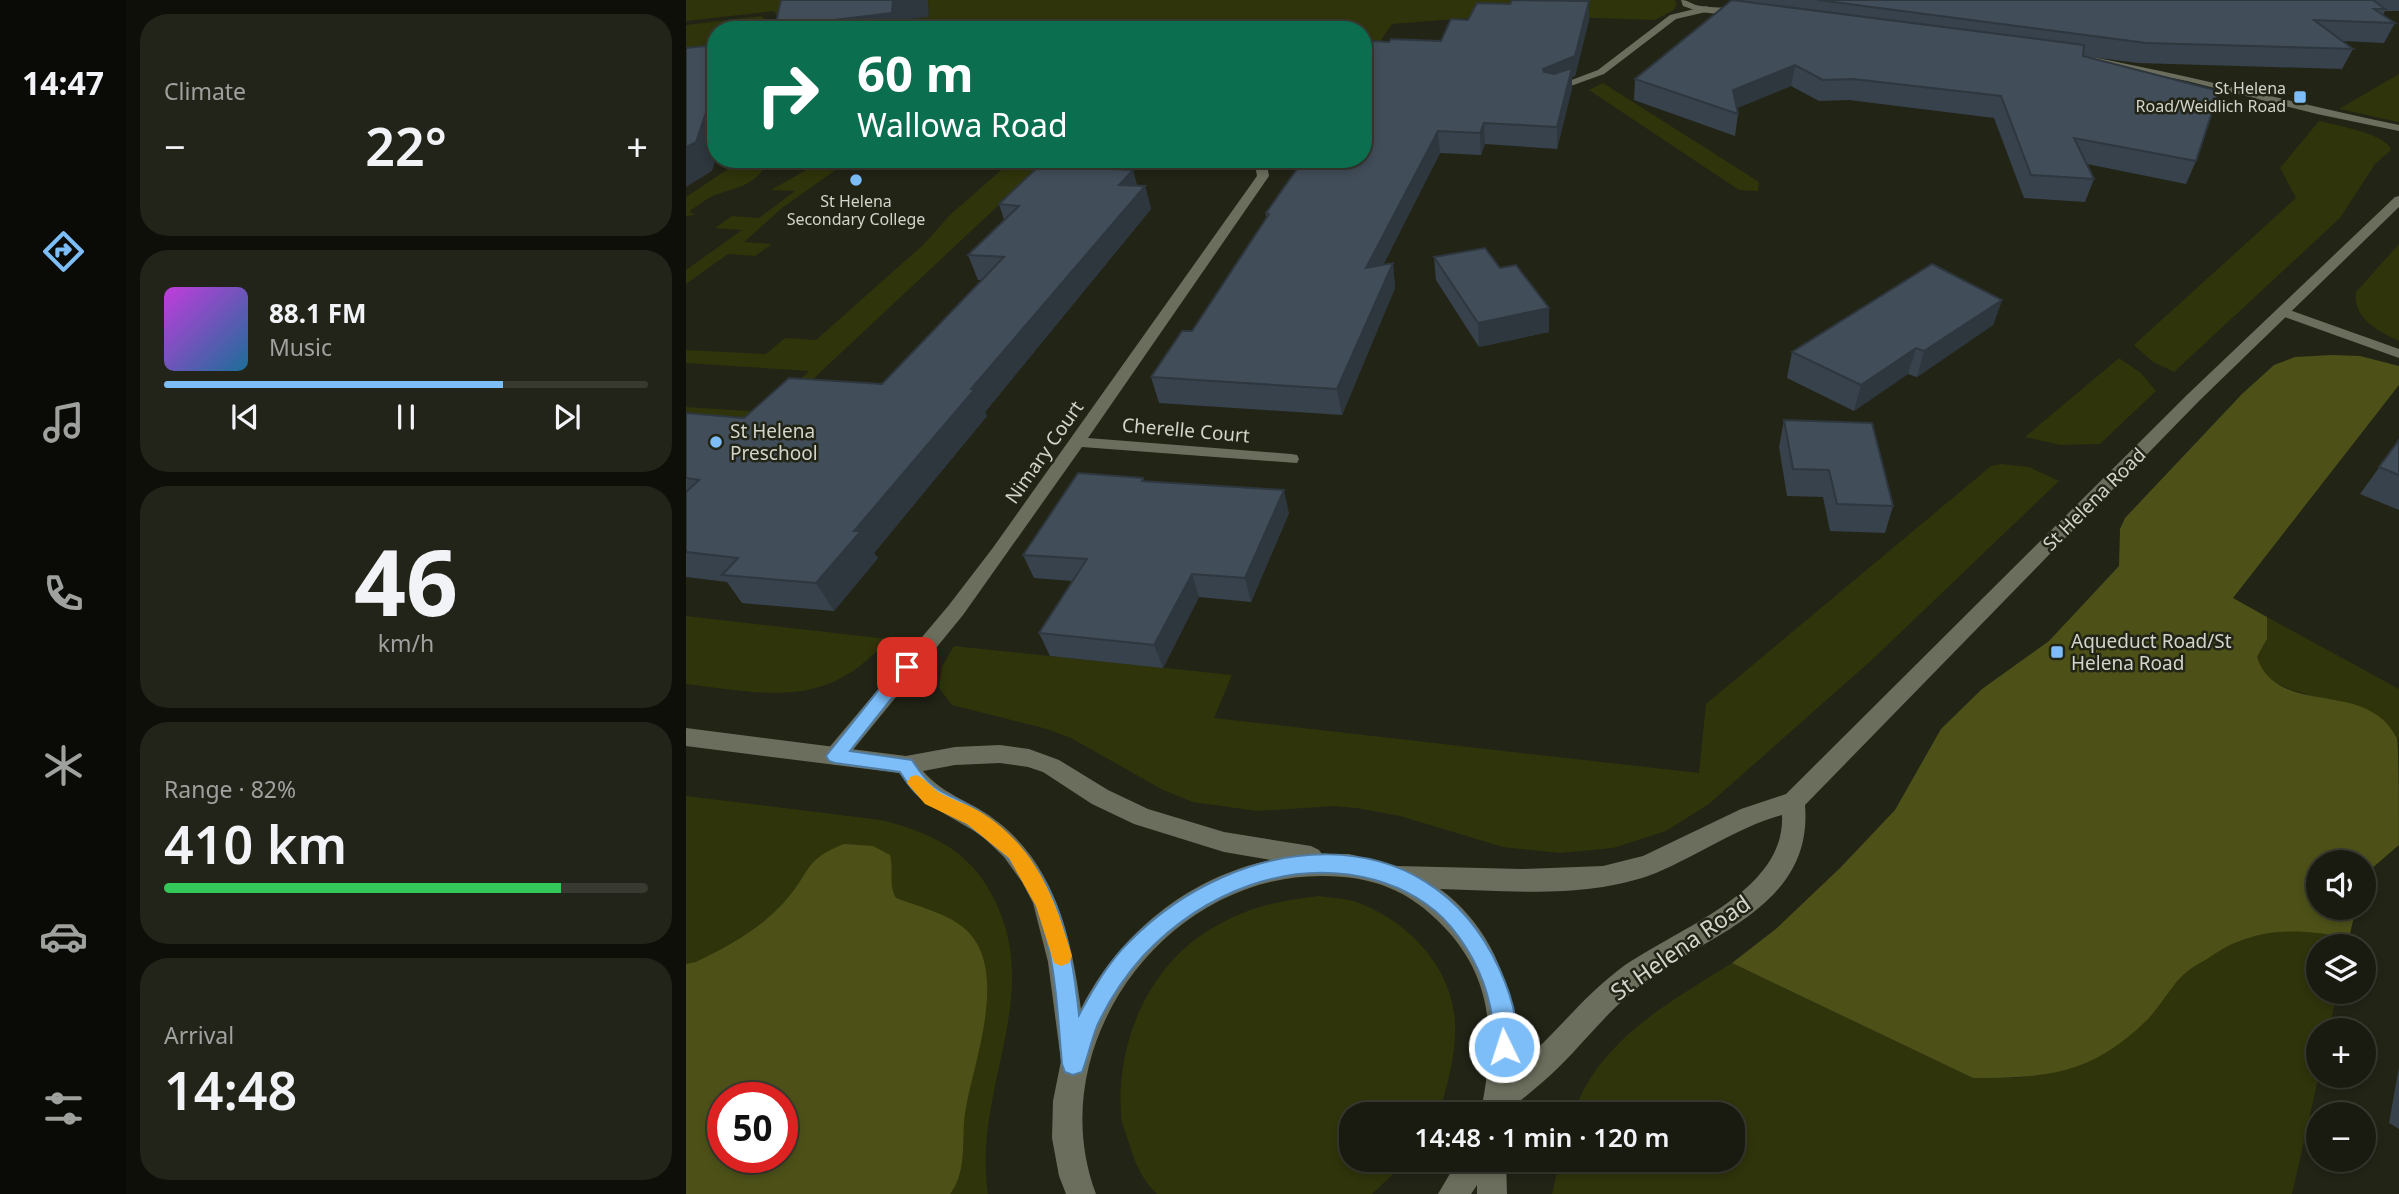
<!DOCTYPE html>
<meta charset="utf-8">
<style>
:root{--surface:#1a1b10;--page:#232419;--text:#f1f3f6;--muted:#9fa19f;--line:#383930;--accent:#7dbef9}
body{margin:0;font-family:"Noto Sans",sans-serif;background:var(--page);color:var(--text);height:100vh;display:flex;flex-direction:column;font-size:26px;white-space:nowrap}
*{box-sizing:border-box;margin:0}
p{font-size:23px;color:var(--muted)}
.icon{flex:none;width:38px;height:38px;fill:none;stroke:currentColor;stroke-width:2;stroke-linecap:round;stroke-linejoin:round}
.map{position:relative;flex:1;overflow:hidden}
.panel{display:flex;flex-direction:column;gap:14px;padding:14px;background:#0e0f09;width:560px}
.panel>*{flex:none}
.banner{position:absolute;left:21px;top:21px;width:665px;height:147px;border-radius:28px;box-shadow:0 4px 10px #0003,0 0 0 2px var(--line);background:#0b6e4f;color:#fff;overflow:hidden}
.controls{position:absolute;left:1620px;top:850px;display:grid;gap:14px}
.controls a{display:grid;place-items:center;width:70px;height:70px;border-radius:50%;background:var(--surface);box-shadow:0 4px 10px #0003,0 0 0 2px var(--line);font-size:35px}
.speed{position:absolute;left:21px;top:1082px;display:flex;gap:14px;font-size:35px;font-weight:700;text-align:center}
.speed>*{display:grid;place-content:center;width:91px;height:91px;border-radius:50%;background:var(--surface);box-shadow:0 4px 10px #0003,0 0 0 2px var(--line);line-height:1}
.speed .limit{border:10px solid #d22;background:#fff;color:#111}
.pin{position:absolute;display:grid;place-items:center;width:60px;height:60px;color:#fff;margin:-30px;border-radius:14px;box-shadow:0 4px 10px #0006}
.me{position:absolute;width:77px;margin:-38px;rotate:356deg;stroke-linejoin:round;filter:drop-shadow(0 0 5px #0008)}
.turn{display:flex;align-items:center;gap:24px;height:147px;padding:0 35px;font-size:32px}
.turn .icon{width:91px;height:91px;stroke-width:2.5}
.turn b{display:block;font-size:49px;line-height:60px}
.big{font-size:52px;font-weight:600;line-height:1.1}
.panel .tile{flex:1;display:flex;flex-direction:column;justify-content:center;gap:10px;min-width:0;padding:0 24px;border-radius:28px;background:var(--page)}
.panel .dial{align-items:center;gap:0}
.dial b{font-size:91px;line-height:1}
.song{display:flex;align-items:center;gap:21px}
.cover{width:84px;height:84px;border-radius:10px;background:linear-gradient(135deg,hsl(290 70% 55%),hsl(200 70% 35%))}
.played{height:7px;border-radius:4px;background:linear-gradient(90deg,var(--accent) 70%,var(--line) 70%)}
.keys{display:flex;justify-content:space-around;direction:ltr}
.heat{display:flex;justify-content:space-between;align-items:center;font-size:38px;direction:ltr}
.charge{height:10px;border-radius:5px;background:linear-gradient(90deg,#34c759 82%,var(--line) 0)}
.trip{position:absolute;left:653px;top:1102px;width:406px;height:70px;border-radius:28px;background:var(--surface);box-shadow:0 4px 10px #0003,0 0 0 2px var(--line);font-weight:600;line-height:70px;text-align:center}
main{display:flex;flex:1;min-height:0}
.tabs{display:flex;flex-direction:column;width:126px;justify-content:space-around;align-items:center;background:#0a0b06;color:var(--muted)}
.tabs .icon{width:49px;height:49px}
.tabs .on{color:var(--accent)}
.tabs b{font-size:32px;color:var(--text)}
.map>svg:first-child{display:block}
</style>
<main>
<nav class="tabs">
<b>14:47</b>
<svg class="icon on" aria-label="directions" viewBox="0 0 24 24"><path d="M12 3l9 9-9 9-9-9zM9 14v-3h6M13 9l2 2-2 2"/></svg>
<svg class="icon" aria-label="music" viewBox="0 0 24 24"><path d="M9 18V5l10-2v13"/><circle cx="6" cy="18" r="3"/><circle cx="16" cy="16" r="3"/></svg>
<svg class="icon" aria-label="phone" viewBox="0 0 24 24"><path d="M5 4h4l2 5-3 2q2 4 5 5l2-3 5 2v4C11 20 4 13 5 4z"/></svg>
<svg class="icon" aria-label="climate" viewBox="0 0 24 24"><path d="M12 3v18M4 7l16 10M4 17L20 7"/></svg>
<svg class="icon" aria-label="car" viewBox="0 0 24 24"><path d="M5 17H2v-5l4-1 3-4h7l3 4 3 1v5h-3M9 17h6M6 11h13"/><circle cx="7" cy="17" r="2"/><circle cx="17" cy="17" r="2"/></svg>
<svg class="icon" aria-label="filters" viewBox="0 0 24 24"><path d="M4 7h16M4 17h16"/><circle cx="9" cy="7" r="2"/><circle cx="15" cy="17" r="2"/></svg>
</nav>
<section class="panel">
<div class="tile"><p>Climate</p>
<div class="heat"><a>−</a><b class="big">22°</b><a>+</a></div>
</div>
<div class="tile">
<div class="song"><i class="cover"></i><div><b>88.1 FM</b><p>Music</p></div></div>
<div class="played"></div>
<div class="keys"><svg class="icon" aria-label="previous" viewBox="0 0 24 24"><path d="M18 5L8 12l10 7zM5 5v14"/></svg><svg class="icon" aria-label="pause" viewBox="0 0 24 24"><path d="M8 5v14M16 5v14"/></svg><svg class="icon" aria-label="next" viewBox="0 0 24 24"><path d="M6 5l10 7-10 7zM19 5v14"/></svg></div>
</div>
<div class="tile dial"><b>46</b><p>km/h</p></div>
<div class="tile"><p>Range · 82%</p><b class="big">410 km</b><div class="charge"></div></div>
<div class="tile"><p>Arrival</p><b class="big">14:48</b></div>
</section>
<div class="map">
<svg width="1713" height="1194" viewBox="0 0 1713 1194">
<rect width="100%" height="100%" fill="#222416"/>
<g fill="#30340b" fill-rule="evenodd">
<path d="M0,0H111L92,17L88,11L0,21Z"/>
<path d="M242,0H988L991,3L988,10L968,20L821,15L706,24L678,65L677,30H217V20L243,17Z"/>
<path d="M75,16L88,25L112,22L111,30H30V69L0,73V25Z"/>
<path d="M1713,74V122L1653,109Z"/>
<path d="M917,83L1073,182L1072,191L1053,190L903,90Z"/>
<path d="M1633,121C1649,125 1701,134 1705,150L1689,164L1654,218L1488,372L1467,362L1448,345L1610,198L1594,168Z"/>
<path d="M57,159H82C73,185 52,187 29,195C21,198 13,205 5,210L4,212L9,215L0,216V197Z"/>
<path d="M158,159H192L183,166L158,164L96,208L58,242L86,244L69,256L42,254L0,284V270L56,230L29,228L46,216L73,218L109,191L85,190L122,169Z"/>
<path d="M328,159H362L0,498V407L78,412L123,371L0,363V350L80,354L99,338L130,340L237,245L265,214Z"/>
<path d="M1713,244V341C1692,331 1666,318 1670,292Z"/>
<path d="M1433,358L1455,373L1470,391L1414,444L1375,445L1339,437Z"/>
<path d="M1315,464L1343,467L1373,481L1189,657L1023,804L980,831L927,848L874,853L817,847L714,816L670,808L649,806L571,811L507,802L477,790L385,738L361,729L266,705L253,688L256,667L268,646L546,675L528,718L1013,773L1020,704L1305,466Z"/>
<path d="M0,616L202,639C141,710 83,694 0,684Z"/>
<path d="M1581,617L1713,689V740C1709,735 1705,727 1699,723C1680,712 1647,703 1626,696C1600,688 1581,685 1571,657L1581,639Z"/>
<path d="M0,796L195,820C243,832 282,849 306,895C360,995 286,1088 302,1194H0ZM37,1097H96V1157H37Z"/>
<path d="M633,896C645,898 659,898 670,902C721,920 767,967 769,1023C770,1055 762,1083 753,1113L665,1115V1160H722L686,1194H471C457,1182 448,1161 443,1143C440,1134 435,1123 435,1113C430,1044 462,967 523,930C560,907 591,901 633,896Z"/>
<path d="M1596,930L1630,932L1663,938L1661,947H1633V992H1651L1643,1031H1633V1075L1606,1194H866L874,1160H1046V1115H887C912,1040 984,1002 1046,963L1287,1078H1329L1367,1073L1462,1018L1496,975L1532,951L1567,935Z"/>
</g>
<g fill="#4d5118" fill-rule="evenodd">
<path d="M1646,355L1674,356L1713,366V385L1547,598L1581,617V639L1571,657C1592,719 1680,677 1711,738C1713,748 1713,828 1713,845L1678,875V863H1633V908H1670L1663,938C1610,928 1568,926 1521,959C1512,964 1502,970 1495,977C1483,990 1474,1006 1462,1019C1446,1035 1423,1053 1402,1062C1365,1078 1326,1078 1287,1078L1046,963L1091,928L1155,867L1209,810L1255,729L1296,689L1363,641L1433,566L1434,529L1439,518L1556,394L1588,365L1609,357Z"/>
<path d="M158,844L187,846L204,855C208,870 202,885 210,898C231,906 260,913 278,928C324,967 289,1058 280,1107C274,1137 283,1169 264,1194H0V964L10,962C43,946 76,928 100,900C125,872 117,860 158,844ZM37,1097H96V1157H37Z"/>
</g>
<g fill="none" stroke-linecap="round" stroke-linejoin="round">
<g fill="#6c6e5d" fill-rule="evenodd">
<path d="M1021,6L1024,11L990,19L918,74L868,92L859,90L912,70L984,15Z"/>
<path d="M568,159H580L583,176L402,438L605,454L611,455L613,459L611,463L396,447L277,615L157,762L149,765L141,762L138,756L141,750L263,605L306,549L571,176Z"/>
<path d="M1598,308L1713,349V358L1593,315L1591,312Z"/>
</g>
<g fill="#6c6e5d" fill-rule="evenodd">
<path d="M995,0C1003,0 1006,5 1015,6C1032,9 1048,5 1063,14L1059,17L1014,12L997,6Z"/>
<path d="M1401,56C1506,76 1609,103 1713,125V131L1631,114L1501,81L1398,61L1396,59Z"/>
</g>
<g fill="#6c6e5d" fill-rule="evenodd">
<path d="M1713,196V207L1514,400L1119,805C1128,912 1011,936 946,992C920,1014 899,1041 875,1065C859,1081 841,1095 823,1110L822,1115H794C809,1045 810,981 758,927C723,890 687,876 636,876C479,875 354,1046 410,1194H380L373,1176L366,1138L367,1101L375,1061L362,962L347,903L336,882L318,857L295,835L240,803L213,773L0,746V728L220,756L269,747L314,745L343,749L373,760L422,790L462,809L538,832L625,846L633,850L636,854H663L711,866L836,869L917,866L957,856L1055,809L1100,794L1502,394L1709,197ZM314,763L342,767L357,772L406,804L448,824L538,852L585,860C502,877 432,935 395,1009C386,940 370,867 312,822C288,802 258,796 237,771L269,765ZM1096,815C1100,895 984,930 930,972C894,1000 866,1038 830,1068C833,1000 811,931 754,889C825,891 903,899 970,873C1013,855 1052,827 1096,815Z"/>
<path d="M772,1160H820L821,1194H791V1185L785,1194H752Z"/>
</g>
</g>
<g fill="#38424d">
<path d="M1057,0H1713V11H1699L1697,15L1709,23L1698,43L1656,41L1667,49L1656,69L1452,63L1397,56L1510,161L1500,184L1401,164L1408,179L1399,202L1338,198L1308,118L1163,100L1133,101L1105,86L1051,108L1052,114L1049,136L948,100L949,79Z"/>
<path d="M903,1V20L889,76L886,77V88L871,149L799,144L795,155L754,153L697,265L707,263L709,288L656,415L473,403L465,377L506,331L580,218V213L703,42L755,41L782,20L824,4Z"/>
<path d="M447,170L451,186H459L465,209L299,412L301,416L188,553L192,558L148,611L56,603L41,582L0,577V413L58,418L196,384L296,280H292L282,255L318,220L313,204Z"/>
<path d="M748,257L863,332L793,347L750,280Z"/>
<path d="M1316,300L1307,325L1231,377L1222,374L1168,411L1101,378L1106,352Z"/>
<path d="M1098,420L1207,506L1199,533L1144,531L1137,497L1101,496L1093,447Z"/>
<path d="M1713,440V510L1674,494Z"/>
<path d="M457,478L459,481L603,513L565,602L513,597L477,668L364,656L353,633L387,581L348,578L337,555Z"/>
<path d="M1713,1067V1129L1703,1123Z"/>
</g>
<g fill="#2e363e">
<path d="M207,0H242L243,17L217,20V30H90L89,27Z"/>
<path d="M903,1V20L889,76L886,77V88L871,149V127L857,89V69Z"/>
<path d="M1109,65L1105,86L1044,111L1047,90Z"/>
<path d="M27,92H30V158L26,171L0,187V147Z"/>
<path d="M798,123L799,144L795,155L794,133Z"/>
<path d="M752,131L754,153L683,293L680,268Z"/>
<path d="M447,170L453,193L459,186L465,209L299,412L301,416L188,553L192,558L148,611L130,583L168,531L285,389L433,185Z"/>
<path d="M707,263L709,288L656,415L651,389Z"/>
<path d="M1316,300L1307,325L1231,377L1238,351Z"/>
<path d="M863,308V332L793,347L792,323Z"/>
<path d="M1230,348L1222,374L1168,411L1175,385Z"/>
<path d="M598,490L603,513L565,602L559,578Z"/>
<path d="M506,574L513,597L477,668L468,645Z"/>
</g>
<g fill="#414d59" stroke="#2e363e" stroke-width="2">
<path d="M95,0H207L206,13L89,27Z"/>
<path d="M826,0L903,1L889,56L857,69L858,72L868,74L886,68L871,127L798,123L794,133L752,131L680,268L707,263L651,389L465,377L496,331H506L583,214L580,213L618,159H677V54L686,41L703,42L705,39L755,41L765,19L782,20L791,3L824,4Z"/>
<path d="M1046,0L1398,45L1397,56L1533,91L1510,161L1388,138L1408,179L1345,175L1315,96L1167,79L1137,80L1109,65L1047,90L1052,114L949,79Z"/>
<path d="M1132,0H1687L1699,9H1688L1709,23L1628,20L1667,49L1460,43Z"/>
<path d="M30,45V92H27L10,142L0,147V48Z"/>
<path d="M354,165L447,170L433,185L459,186L285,389H289L168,531H175L130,583L36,575L52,558L0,552V492L13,480L0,478V413L58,418L103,378L196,384L318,257L282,255L333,206L313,204Z"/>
<path d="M799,248L814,268L830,265L863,308L792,323L748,257Z"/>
<path d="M1246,264L1316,300L1238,351L1230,348L1175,385L1106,352Z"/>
<path d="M1098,420L1186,423L1207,506L1151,504L1143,470L1107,469Z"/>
<path d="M1713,440V475L1693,467Z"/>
<path d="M392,473L457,478L456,481L598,490L559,578L506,574L468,645L353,633L401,559L337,555Z"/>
</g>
<path fill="#7dbef9" stroke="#517ca2" stroke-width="2" d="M221,661L227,662L229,667L227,671L164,751L226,760C252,801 264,790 297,814C370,867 384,930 393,1015C407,989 423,961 444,941C552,832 740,810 813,968C824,992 837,1029 826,1055L818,1058L810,1055C806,1044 808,1035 807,1024C803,988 788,955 765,927C746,904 718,888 689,880C604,857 518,892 458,955C440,975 422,1002 411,1026C405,1041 402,1057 396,1072L387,1075L379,1072L376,1064C370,999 369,909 322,858C312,846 297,837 285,827C254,802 239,813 214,772L149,763L143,761L140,756L215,662Z"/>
<path fill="#f59e0b" d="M230,775C241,779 246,789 256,794C269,801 284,805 296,813C350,848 368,896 386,956L383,963L375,966L368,963L350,906L323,858L281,824L239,804L221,783L224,777Z"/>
<g fill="#7dbef9" stroke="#222416" stroke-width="2.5">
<rect x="1607" y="90" width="14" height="14" rx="3.5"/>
<circle cx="170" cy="180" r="7"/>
<circle cx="30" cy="442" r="7"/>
<rect x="1364" y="645" width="14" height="14" rx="3.5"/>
</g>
<g text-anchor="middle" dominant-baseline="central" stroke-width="5" stroke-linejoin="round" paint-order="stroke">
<g font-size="16" fill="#d3d4cb" stroke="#222416" text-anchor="end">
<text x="1600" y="88">St Helena<tspan x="1600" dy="18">Road/Weidlich Road</tspan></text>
<text x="170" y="201" text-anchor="middle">St Helena<tspan x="170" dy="18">Secondary College</tspan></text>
</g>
<g font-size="19" fill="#d3d4cb" stroke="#222416">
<text transform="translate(500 430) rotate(5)">Cherelle Court</text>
<text transform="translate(358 452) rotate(-55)">Nimary Court</text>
<text transform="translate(1408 499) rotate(-45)">St Helena Road</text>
</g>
<g font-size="19" fill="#d3d4cb" stroke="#222416" text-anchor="start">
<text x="44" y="431">St Helena<tspan x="44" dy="22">Preschool</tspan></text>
<text x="1385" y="641">Aqueduct Road/St<tspan x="1385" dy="22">Helena Road</tspan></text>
</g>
<g font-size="23" fill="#d3d4cb" stroke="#222416">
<text transform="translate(994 947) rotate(-35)">St Helena Road</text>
</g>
</g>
</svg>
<div class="controls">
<a><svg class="icon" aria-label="sound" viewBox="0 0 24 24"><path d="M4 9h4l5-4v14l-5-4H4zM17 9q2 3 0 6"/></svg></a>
<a><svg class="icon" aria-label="layers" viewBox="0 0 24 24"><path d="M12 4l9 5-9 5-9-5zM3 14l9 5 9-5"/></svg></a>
<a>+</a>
<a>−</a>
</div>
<div class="speed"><div class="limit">50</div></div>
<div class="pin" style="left:221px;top:667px;background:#d93025"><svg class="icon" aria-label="arrive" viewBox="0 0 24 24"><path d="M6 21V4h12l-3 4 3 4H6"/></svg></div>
<svg class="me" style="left:818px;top:1047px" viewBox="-20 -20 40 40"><circle r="17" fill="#7dbef9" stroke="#fff" stroke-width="3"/><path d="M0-11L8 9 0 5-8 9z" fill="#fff"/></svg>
<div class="trip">14:48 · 1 min · 120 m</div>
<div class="banner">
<div class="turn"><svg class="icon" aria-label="right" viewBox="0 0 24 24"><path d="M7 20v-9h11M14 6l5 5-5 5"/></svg><div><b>60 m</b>Wallowa Road</div></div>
</div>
</div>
</main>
